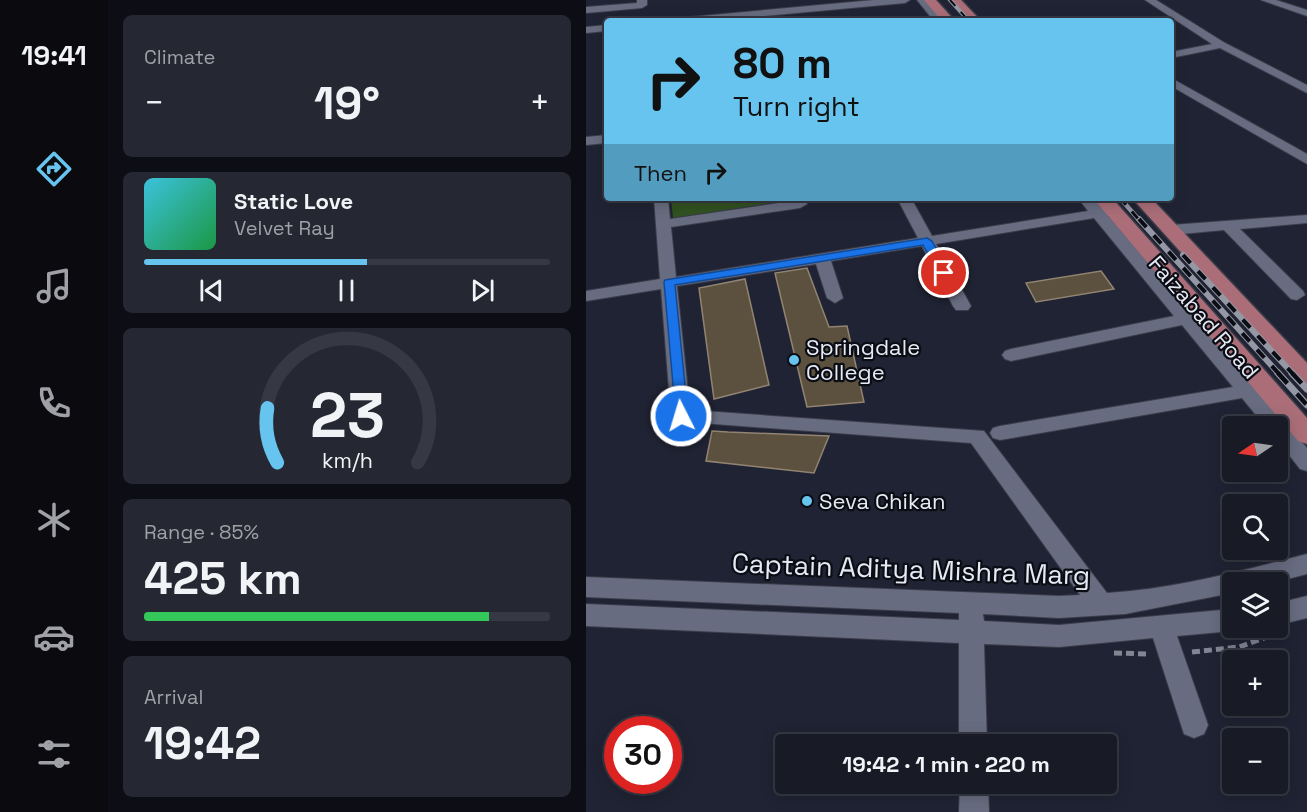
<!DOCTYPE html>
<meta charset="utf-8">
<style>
:root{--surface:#181a26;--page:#252732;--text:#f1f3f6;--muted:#9fa1a7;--line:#363843;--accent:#66c4ef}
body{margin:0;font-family:"Space Grotesk",sans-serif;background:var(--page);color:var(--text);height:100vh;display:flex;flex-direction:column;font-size:22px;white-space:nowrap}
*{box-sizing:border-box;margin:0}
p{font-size:20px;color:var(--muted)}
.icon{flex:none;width:33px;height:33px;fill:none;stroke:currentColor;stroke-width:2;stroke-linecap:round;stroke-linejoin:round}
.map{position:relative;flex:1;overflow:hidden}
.sheet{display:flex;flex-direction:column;gap:15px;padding:15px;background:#0d0e15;width:478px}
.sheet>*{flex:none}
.top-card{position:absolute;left:18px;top:18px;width:570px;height:183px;border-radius:6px;box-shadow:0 3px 15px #0003,0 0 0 2px var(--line);background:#66c4ef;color:#111;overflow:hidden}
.needle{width:39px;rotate:257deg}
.fabs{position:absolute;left:636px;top:416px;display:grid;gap:12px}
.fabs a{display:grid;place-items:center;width:66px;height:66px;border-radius:6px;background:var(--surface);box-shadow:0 3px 15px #0003,0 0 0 2px var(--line);font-size:30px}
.speed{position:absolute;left:18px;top:716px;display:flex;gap:12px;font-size:30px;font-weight:700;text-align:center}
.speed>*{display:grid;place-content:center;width:78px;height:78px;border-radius:50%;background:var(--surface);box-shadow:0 3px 15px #0003,0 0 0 2px var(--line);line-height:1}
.speed .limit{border:9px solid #d22;background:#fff;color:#111}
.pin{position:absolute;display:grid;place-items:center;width:51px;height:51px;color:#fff;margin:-26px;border:3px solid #fff;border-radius:50%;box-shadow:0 2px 6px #0007}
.me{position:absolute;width:66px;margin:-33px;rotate:355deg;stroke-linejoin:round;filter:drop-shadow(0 0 4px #0008)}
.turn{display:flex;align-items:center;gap:21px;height:126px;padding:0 30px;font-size:27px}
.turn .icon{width:78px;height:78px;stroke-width:2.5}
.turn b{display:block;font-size:42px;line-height:51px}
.then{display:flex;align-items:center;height:57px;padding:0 30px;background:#0003;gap:12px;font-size:22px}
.big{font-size:45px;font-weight:700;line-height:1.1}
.sheet .tile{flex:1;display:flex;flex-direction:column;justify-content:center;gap:9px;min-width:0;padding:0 21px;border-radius:9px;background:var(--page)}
.sheet .dial{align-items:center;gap:0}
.dial svg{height:156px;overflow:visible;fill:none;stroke:var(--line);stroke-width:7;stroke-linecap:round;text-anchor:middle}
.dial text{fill:var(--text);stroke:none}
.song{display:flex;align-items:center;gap:18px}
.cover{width:72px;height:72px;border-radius:9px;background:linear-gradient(135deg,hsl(190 70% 55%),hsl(140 70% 35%))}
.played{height:6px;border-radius:3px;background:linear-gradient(90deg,var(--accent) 55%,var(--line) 55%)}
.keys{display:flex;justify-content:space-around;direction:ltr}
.heat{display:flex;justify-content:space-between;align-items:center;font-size:33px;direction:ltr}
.charge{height:9px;border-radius:4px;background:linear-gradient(90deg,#34c759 85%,var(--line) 0)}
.trip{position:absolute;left:189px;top:734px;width:342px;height:60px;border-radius:6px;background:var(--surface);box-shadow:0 3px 15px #0003,0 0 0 2px var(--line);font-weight:700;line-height:60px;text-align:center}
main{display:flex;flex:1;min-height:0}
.tab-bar{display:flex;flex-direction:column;width:108px;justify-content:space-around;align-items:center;background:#0a0a0f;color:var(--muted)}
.tab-bar .icon{width:42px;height:42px}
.tab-bar .on{color:var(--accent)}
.tab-bar b{font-size:27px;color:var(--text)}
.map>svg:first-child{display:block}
</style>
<main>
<nav class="tab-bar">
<b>19:41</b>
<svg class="icon on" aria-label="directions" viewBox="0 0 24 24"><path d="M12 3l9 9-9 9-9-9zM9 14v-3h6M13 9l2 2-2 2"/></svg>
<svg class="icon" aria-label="music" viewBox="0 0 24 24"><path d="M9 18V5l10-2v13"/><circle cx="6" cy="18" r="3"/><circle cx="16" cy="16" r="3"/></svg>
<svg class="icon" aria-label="phone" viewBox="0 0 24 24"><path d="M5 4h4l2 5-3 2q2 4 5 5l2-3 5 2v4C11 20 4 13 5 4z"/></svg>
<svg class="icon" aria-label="climate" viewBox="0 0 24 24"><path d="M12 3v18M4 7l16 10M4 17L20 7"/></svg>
<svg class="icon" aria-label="car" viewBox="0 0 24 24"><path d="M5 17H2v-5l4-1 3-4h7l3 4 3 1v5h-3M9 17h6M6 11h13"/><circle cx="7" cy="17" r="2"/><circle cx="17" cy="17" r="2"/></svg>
<svg class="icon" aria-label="filters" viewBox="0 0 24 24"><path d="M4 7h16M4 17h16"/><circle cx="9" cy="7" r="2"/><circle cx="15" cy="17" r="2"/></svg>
</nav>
<section class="sheet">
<div class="tile"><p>Climate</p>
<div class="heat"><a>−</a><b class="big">19°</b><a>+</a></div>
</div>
<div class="tile">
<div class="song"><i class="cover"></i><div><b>Static Love</b><p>Velvet Ray</p></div></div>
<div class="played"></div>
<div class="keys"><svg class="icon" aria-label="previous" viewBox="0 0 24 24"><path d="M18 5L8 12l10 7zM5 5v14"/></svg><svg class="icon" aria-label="pause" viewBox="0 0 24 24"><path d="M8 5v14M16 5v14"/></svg><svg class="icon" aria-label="next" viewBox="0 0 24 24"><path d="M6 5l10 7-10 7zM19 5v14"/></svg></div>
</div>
<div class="tile dial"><svg viewBox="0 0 100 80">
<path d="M14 69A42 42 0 1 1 86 69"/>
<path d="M14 69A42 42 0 0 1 9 41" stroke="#66c4ef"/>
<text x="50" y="56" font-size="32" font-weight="700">23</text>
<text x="50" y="72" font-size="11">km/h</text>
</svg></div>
<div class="tile"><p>Range · 85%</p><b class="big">425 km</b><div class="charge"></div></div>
<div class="tile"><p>Arrival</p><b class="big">19:42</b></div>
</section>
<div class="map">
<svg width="721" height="812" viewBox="0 0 721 812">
<rect width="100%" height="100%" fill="#202333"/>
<path fill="#315221" d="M85,198H205L206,200L87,218Z"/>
<g fill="#5c503f" stroke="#928472" stroke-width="1.5">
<path d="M221,268L243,327L261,326L278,402L221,407L189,273Z"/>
<path d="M515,271L528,289L450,302L440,283Z"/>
<path d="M159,279L183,385L128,399L113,288Z"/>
<path d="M126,431L142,432L243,436L228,473L120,461Z"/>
</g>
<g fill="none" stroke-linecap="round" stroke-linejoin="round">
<g stroke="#3b3d4a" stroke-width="2">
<g id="minor">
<path d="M51,0H61V5L56,8L0,13V7L51,3Z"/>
<path d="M288,0H324L319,3L125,21H88L93,18Z"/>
<path d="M331,0H341L358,21H348Z"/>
<path d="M559,0H570L639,43L721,85V93L634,48L585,58V52L626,44Z"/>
<path d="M675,0H690L721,10V16Z"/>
<path d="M21,25V31L0,33V27Z"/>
<path d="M585,78L721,154V164L585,86Z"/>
<path d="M21,135V143L0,145V137Z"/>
<path d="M68,198H82L84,219L206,201L205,198H219L221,204L214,208L85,227L90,277L332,238L311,198H325L346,236L502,211L492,198H507L516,208H532L534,211L532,214L522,216L721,448V471L714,469L692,441V426H679L656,398L414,440L407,438L404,433L407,428L414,426L647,387L596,325L425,361L419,359L416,355L419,351L425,349L588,316L508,218L350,244L385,306L382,310H370L367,306L336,246L245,261L257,298L249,303L241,298L230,264L91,286L104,410L398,431L521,593C588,589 655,571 721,554V574L690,582H646V593L539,614L473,618L397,614L398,621L473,625L646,609V627L655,628L646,631L591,636L622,725L618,734L608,738L598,734L567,638L473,647L398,644L401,744H373V643L0,626V604L373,620V613L0,597V577L473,596L494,595L385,443L88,421L85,416L75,289L0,301V291L74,279Z"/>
<path d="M721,215V223L654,229L717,291L719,295L711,300L705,299L638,230L585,235L577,230L585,225Z"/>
<path d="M721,596V618L692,625V603Z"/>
<path d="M374,783H402L403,812H373Z"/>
</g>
</g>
<g stroke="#3b3d4a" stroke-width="3">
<g id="major">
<path d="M338,0H350L369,21H356Z"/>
<path d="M363,0H375L395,21H382Z"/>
<path d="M507,198H526L721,418V444L712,441Z"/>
<path d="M546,198H565L721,363V386L713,383Z"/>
</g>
</g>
<g stroke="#828592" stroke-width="5" stroke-dasharray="8 4" stroke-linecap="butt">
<path d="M606,652L653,647L689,634"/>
<path d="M528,653L563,654"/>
</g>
<use href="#minor" fill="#686c80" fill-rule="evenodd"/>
<use href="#major" fill="#ab6e78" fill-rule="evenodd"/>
<g stroke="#9497a4" stroke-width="4">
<path id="rail-far3" d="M364,0L383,21"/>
</g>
<g stroke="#9497a4" stroke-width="4.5">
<path id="rail-far2" d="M534,198L554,221"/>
</g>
<g stroke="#9497a4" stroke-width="6">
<g id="rail-far1">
<path d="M553,219L694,375"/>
<path d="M597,255L708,375"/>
</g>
</g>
<g stroke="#9497a4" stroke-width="7">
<g id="rail">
<path d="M692,373L721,405"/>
<path d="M706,373L721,389"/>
</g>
</g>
<use href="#rail-far3" stroke="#0b0d14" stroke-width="2" stroke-dasharray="8" stroke-linecap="butt"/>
<use href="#rail-far2" stroke="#0b0d14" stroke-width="3" stroke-dasharray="9" stroke-linecap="butt"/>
<use href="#rail-far1" stroke="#0b0d14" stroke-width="4" stroke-dasharray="11" stroke-linecap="butt"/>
<use href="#rail" stroke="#0b0d14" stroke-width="4.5" stroke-dasharray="14" stroke-linecap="butt"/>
</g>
<path fill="#1a73e8" stroke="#114b97" stroke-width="1.5" d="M341,238L346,241L364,273L363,276H354L337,245L89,285L102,416L100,419H90L78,282L79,280Z"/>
<g fill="#66c4ef" stroke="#0b0d14" stroke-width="2">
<circle cx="208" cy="360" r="6"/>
<circle cx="221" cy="501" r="6"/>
</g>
<g text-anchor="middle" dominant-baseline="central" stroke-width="4.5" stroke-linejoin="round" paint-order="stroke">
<g font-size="22" fill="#e7eaf5" stroke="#0b0d14">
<text transform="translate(618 317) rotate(49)">Faizabad Road</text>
</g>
<g font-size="22" fill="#e7eaf5" stroke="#0b0d14" text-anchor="start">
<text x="220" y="347">Springdale<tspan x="220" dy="25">College</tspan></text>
<text x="233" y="501">Seva Chikan</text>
</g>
<g font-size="27" fill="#e7eaf5" stroke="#0b0d14">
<text transform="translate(325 569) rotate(2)">Captain Aditya Mishra Marg</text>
</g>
</g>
</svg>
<div class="fabs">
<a><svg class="needle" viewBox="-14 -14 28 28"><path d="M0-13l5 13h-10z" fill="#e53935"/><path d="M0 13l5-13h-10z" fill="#9fa1a7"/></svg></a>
<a><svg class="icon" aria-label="search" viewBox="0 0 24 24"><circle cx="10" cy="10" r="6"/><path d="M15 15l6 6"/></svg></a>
<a><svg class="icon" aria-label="layers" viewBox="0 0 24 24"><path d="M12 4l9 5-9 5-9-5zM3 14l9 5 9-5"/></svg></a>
<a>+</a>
<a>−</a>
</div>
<div class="speed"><div class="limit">30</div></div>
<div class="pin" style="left:358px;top:273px;background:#d93025"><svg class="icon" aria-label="arrive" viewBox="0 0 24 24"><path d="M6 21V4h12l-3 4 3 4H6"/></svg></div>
<svg class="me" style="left:95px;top:416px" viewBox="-20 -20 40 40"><circle r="17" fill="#1a73e8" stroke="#fff" stroke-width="3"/><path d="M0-11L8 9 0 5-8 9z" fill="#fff"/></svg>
<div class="trip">19:42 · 1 min · 220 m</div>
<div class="top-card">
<div class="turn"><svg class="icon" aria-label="right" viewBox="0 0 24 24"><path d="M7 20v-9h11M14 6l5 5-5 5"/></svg><div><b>80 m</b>Turn right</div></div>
<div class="then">Then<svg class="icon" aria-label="right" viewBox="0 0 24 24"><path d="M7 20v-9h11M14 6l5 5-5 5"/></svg></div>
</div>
</div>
</main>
